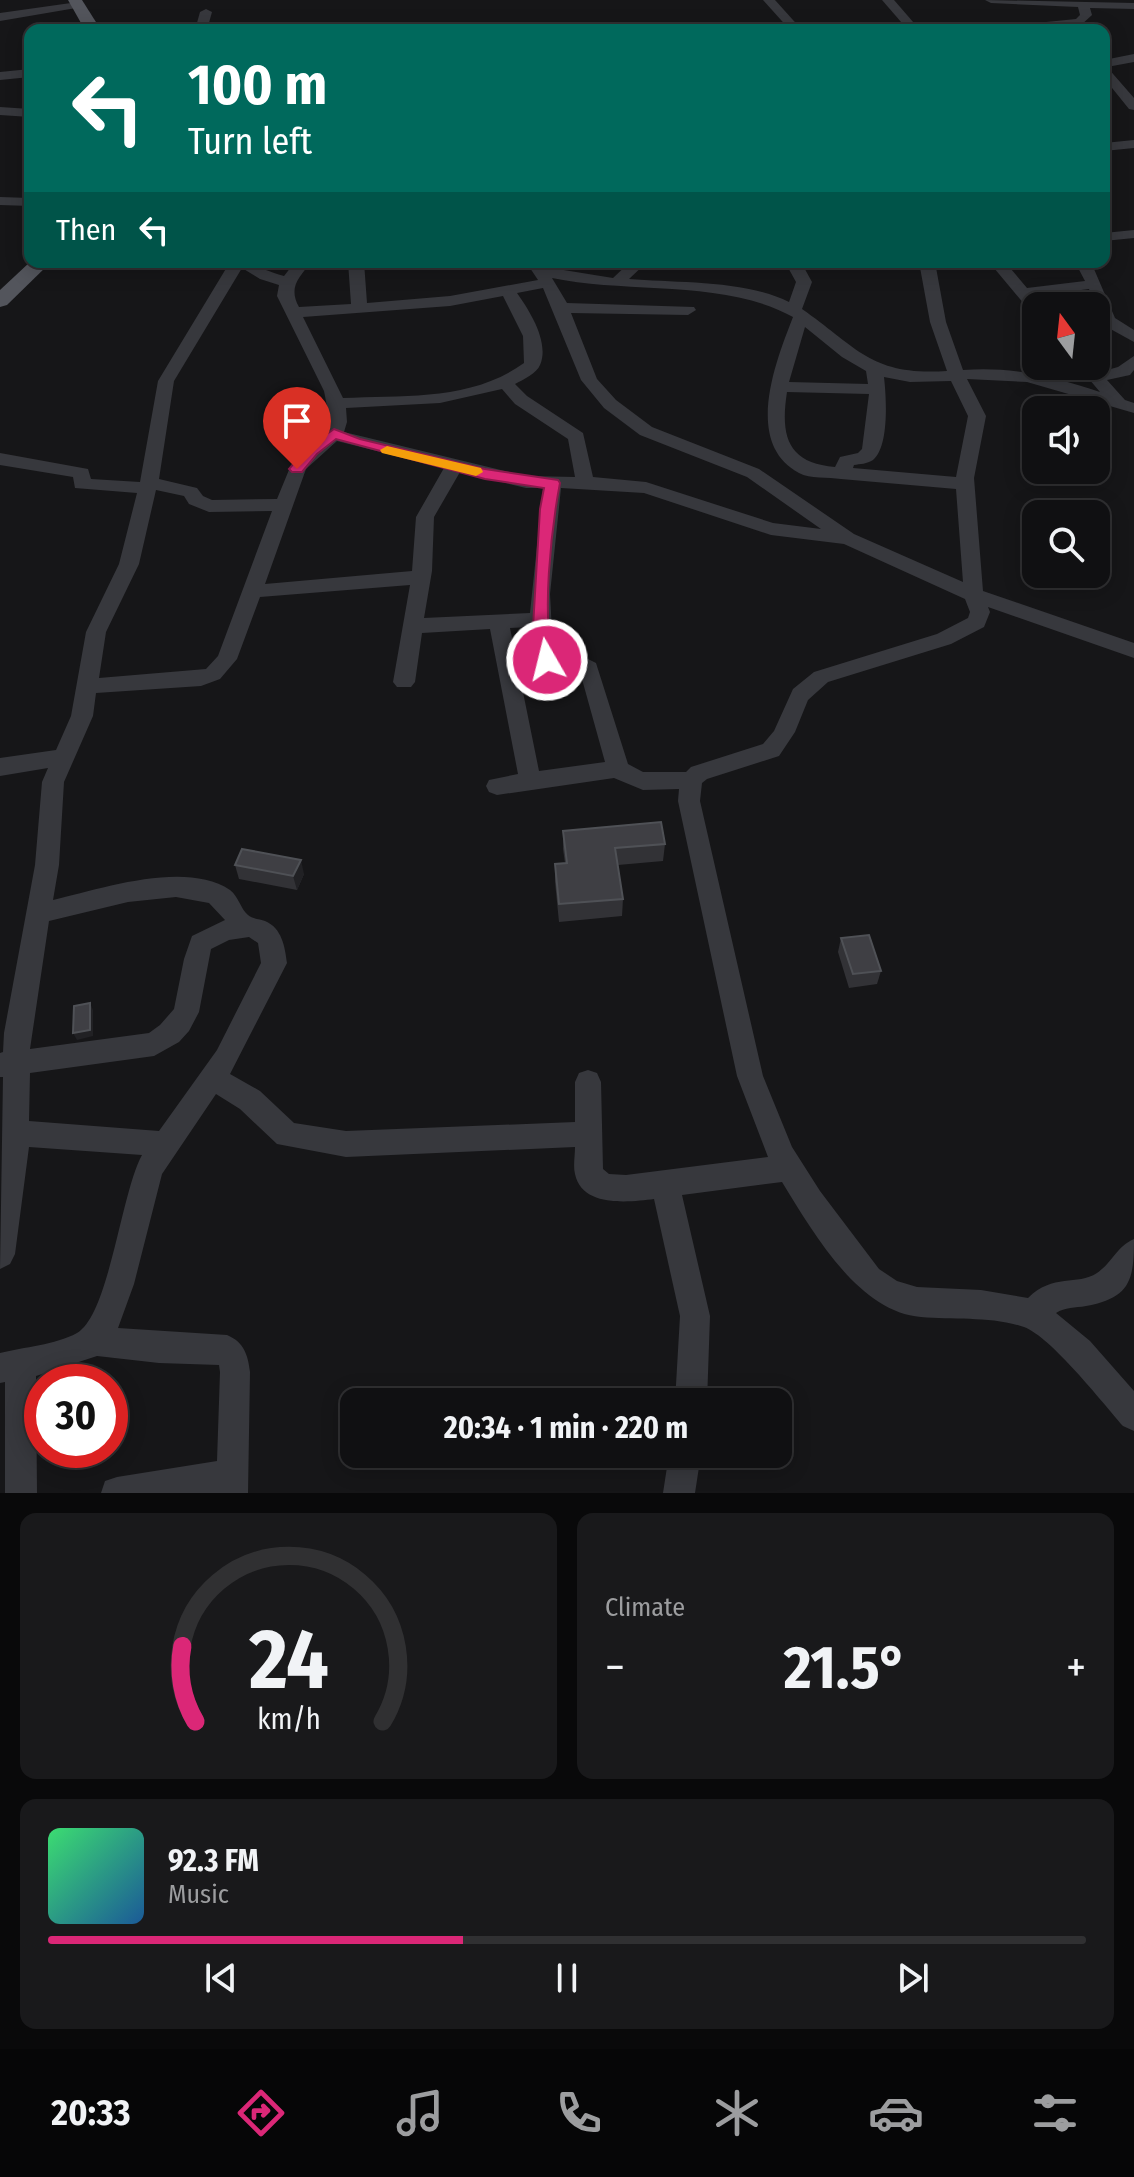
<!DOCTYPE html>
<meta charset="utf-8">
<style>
:root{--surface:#101012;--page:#19191b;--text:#f1f3f6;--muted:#9c9d9f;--line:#303032;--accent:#db2777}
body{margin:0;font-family:"Fira Sans Condensed",sans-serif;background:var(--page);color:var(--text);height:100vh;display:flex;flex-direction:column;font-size:30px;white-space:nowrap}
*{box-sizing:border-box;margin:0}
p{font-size:26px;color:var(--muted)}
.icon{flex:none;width:44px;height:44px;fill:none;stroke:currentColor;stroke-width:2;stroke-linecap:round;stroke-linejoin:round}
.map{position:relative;height:1493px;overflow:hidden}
.details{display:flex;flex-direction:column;gap:20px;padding:20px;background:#09090a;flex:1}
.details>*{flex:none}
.hud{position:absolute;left:24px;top:24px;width:1086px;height:244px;border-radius:16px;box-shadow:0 4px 20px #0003,0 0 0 2px var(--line);background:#00695c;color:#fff;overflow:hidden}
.needle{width:52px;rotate:345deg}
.tools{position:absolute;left:1022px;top:292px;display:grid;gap:16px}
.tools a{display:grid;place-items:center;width:88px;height:88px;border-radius:16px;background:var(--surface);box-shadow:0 4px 20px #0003,0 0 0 2px var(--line);font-size:40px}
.speed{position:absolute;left:24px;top:1364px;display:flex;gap:16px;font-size:40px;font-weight:700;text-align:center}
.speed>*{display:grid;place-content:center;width:104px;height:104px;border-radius:50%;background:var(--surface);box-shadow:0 4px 20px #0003,0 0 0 2px var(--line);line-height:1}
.speed .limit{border:12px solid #d22;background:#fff;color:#111}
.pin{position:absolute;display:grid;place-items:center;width:68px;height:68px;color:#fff;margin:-82px -34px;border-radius:50% 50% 50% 0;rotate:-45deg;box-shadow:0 0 8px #0007}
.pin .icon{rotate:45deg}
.me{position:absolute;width:88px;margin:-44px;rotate:352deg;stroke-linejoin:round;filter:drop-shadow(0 0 6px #0008)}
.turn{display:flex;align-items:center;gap:28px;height:168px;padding:0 32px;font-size:36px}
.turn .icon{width:104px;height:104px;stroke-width:2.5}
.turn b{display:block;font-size:56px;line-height:68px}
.then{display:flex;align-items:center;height:76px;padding:0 32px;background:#0003;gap:16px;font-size:30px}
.big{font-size:60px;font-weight:700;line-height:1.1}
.details .tile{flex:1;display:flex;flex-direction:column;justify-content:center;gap:12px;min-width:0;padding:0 28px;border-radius:16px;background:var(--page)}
.details .dial{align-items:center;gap:0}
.dial svg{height:208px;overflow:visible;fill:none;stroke:var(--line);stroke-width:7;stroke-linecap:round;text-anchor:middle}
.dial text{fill:var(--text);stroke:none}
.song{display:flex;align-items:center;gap:24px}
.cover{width:96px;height:96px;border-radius:12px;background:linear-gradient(135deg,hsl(140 70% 55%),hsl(210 70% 35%))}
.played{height:8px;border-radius:4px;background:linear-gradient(90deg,var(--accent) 40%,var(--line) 40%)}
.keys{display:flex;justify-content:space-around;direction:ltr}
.heat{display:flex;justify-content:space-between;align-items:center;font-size:44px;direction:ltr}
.details .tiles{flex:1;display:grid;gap:20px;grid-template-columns:1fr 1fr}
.tile:last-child{grid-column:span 2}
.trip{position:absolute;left:340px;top:1388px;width:452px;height:80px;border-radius:16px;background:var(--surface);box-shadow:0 4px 20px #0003,0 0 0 2px var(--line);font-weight:700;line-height:80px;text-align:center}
.dock{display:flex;height:128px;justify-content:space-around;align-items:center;background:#060607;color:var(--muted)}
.dock .icon{width:56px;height:56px}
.dock .active{color:var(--accent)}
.dock b{font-size:36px;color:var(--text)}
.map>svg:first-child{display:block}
</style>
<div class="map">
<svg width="1134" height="1493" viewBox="0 0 1134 1493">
<rect width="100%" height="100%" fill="#161618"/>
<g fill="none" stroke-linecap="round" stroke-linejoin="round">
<g fill="#37383d" fill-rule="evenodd">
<path d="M763,0H775L802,30H790Z"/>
<path d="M882,0H894L920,30H908Z"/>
<path d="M985,0L1134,3V9L1090,8L1092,15L1080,26L999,30L1005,26L1076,19L1080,15L1078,7L991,3Z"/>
<path d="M78,2L82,3V7L0,21V13Z"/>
<path d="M206,9L212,12L207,30H195L200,12Z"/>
<path d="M1134,54V62L1107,67L1134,98V110L1129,109L1104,78V60Z"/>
<path d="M30,69V77L0,80V72Z"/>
<path d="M0,107L30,109V117L0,115Z"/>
<path d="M1134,140V148L1104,151V143Z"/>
<path d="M0,197L30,198V206L0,205Z"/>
<path d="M1134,230V238L1104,241V233Z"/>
<path d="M230,262C259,262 259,270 284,276L295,262H311C299,278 288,287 299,307L351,304L348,262H364L367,303L450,296L538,280L526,262H542L545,267L613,278L630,262H647L629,279C677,283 746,280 789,302L796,282L785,262H801L812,282L802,309C858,348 871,376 947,371L930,322L919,262H935L946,322L963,370C1012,366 1054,377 1100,392L1078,366H1095L1100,372L1118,367L1134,356V370L1130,375L1107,380L1125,400L1134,403V413L1027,382L967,379L986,416L974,478L983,591L1134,643V658L988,607L990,612L984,627L951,644L828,682L808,700L795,732L779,756L707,779L702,783L700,801L763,1076L792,1147L820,1191L879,1269L897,1281L917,1287L981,1290L1028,1298C1053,1273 1077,1286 1097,1273C1112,1263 1116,1247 1134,1239C1134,1279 1131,1298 1086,1306C1075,1308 1065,1307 1056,1313L1090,1341L1134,1391V1431L1123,1426C1102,1402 1051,1337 1024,1327C992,1316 954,1320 921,1317C858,1312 813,1232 782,1182L682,1195L710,1316L707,1402H675L680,1316L654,1199C630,1202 582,1208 575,1174C573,1166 575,1156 575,1147L346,1157L277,1144L240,1109L216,1094L162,1174L134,1284L118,1328L227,1335C244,1342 248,1355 250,1372L248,1493H101L105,1481L117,1477L217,1461L220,1372L219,1365L159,1363L97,1356L36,1376L37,1493H5V1382L0,1383V1353C24,1347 55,1345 77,1333C109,1315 121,1193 142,1155L29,1147L15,1254L10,1264L0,1269L3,1077H0V1053L3,1052L4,1033L35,865L42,782L48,768L0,776V758L56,750L71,716L86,632L119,564L137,493L75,488L73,477L0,465V453L88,469L91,479L140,482L158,381ZM242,268L260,279L279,285L277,296L324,391L330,422L323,435L291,465L277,499L212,500L203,496L197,488L159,479L174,381ZM552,278C628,294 725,279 793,317C776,361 743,443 799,473C810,479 828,477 841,479C879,482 918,486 956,489L963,582L854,534L759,469L652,427L616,400L597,379L571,313L688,315L696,310L694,307L567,303ZM543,288L581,380L604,408L640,435L747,477L821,529L773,523L646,482L593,477L583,433L527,396L515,384C523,380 537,373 540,365C550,342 529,310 517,293ZM503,296L523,336L524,363C471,401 405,395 343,398L303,317L450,306ZM805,327L842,357L866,371L868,384L789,382ZM884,377L910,382L951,381L968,416L956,477L853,468L854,465C860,464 867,464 873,460C890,446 886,394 884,377ZM502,389L515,404L568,439L575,477L526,476L344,432L347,422L346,408L440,403ZM787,392L869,394L862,449L858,453L840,457L835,467C788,463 780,437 787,392ZM337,441L444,468L416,517L412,571L265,584L306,469ZM460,472L526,488H543L530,613L424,618L432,571L434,517ZM561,488L644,493L771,535L844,544L965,599L970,612L968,618L937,634L814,672L793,689L774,731L763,744L691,767L686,772H643L628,764L596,663L582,656H559L553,650L550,594ZM156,490L184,496L189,504L209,512L272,511L218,656L206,669L99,678L106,632L139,564ZM410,585L393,682L397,687H411L415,682L422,633L490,629L518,774L489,780L486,786L489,792L497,795L614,778L643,790L679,789L678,801L737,1076L768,1157L626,1175L609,1174L603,1169L601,1082L597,1073L588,1070L579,1073L575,1082V1122L346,1131L294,1123L260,1091L230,1074L287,963C285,947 282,928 265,921C260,919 252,919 248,915C240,908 239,897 230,890C185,860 101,889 53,900L59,865L64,782L93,716L96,693L201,686L220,679L237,659L260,597ZM530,627L533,653L547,668L580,672L605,762L539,771L510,628ZM176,897L209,903L225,920L192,936L184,959L174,1009L160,1025L149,1033L30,1049L49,921L128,902ZM249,937L258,943L261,963L217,1050L159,1131L29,1121L30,1073L154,1056L179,1042L189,1031L199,1012L211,949L229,940Z"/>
<path d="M989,262H1005L1027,288L1085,281L1075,262H1091L1115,318L1134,330V342L1105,326L1096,328V318H1099L1089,289L1034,296L1043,306H1036V313L1030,311Z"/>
<path d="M669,1454H701L695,1493H663Z"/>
</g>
<g fill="#53555c" fill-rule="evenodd">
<path d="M68,0H82L101,30H85Z"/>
<path d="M30,262H51L7,305L0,307V290Z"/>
</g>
</g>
<g fill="#323236">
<path d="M563,831L665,844L663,861L618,865L623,899L622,916L559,922L555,882V864L565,863L563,849Z"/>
<path d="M235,865L304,874L297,890L239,879Z"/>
<path d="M841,938L881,971L877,984L849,988L838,952Z"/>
</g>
<g fill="#212124">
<path d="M301,860L304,874L297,890L293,876Z"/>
<path d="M90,1003L93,1010V1036L77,1040L73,1033Z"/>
</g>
<g fill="#3f3f44" stroke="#4f5156" stroke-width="2">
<path d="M661,822L665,844L615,848L623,899L559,904L555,864L567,863L563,831Z"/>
<path d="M242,849L301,860L293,876L235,865Z"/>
<path d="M869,935L881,971L853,974L841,938Z"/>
<path d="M90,1003V1030L73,1033L74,1006Z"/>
</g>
<path fill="#db2777" stroke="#8e194d" stroke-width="2" d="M334,429L360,439L485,469L558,480L560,483C552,525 540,622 555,660L553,664H541L532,644L540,509L544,488L485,479L336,439L317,454L302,472H292L289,469L307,448Z"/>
<path fill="#f59e0b" d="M387,446L481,468L483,472L476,476L382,453L380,450Z"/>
</svg>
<div class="tools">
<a><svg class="needle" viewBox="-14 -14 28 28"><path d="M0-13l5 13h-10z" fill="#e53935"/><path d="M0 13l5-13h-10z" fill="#9c9d9f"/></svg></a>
<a><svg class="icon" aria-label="sound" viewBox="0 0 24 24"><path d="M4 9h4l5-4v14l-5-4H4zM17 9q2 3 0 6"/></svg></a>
<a><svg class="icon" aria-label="search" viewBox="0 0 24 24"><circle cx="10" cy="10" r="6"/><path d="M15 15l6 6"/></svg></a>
</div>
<div class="speed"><div class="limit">30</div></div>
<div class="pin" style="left:297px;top:469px;background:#d93025"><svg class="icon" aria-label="arrive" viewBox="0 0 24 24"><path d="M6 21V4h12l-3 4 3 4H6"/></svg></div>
<svg class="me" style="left:547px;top:660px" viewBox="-20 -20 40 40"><circle r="17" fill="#db2777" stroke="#fff" stroke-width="3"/><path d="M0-11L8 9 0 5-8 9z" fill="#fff"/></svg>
<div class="trip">20:34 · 1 min · 220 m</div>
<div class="hud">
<div class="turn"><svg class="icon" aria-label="left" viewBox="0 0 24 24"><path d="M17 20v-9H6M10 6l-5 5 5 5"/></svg><div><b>100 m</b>Turn left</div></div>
<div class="then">Then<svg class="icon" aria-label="left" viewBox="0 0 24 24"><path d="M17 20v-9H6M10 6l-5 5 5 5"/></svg></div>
</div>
</div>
<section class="details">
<div class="tiles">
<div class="tile dial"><svg viewBox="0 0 100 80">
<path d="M14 69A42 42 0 1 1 86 69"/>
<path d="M14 69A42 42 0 0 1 9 40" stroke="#db2777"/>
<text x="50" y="56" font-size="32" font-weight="700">24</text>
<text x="50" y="72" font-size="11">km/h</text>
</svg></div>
<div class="tile"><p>Climate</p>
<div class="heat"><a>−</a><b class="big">21.5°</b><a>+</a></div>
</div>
<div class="tile">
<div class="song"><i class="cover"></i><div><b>92.3 FM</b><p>Music</p></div></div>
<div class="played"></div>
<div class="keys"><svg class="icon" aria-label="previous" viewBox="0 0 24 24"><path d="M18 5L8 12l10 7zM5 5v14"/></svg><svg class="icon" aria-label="pause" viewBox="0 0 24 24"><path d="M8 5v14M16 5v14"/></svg><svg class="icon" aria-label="next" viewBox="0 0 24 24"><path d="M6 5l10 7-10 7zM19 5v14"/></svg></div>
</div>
</div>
</section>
<nav class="dock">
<b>20:33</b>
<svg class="icon active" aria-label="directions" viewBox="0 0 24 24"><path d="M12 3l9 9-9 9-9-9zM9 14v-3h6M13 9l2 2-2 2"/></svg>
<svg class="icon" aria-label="music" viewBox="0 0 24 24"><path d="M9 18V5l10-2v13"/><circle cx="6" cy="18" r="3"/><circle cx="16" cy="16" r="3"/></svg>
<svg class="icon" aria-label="phone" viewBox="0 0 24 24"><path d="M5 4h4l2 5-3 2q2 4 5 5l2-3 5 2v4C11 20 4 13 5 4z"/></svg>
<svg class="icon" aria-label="climate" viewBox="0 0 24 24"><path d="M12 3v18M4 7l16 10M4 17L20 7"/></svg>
<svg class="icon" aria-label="car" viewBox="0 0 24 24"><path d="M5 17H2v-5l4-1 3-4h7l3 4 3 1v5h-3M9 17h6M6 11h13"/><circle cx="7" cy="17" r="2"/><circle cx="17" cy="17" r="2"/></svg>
<svg class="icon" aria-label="filters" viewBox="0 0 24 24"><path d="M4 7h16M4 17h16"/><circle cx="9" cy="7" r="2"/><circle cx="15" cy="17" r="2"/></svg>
</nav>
